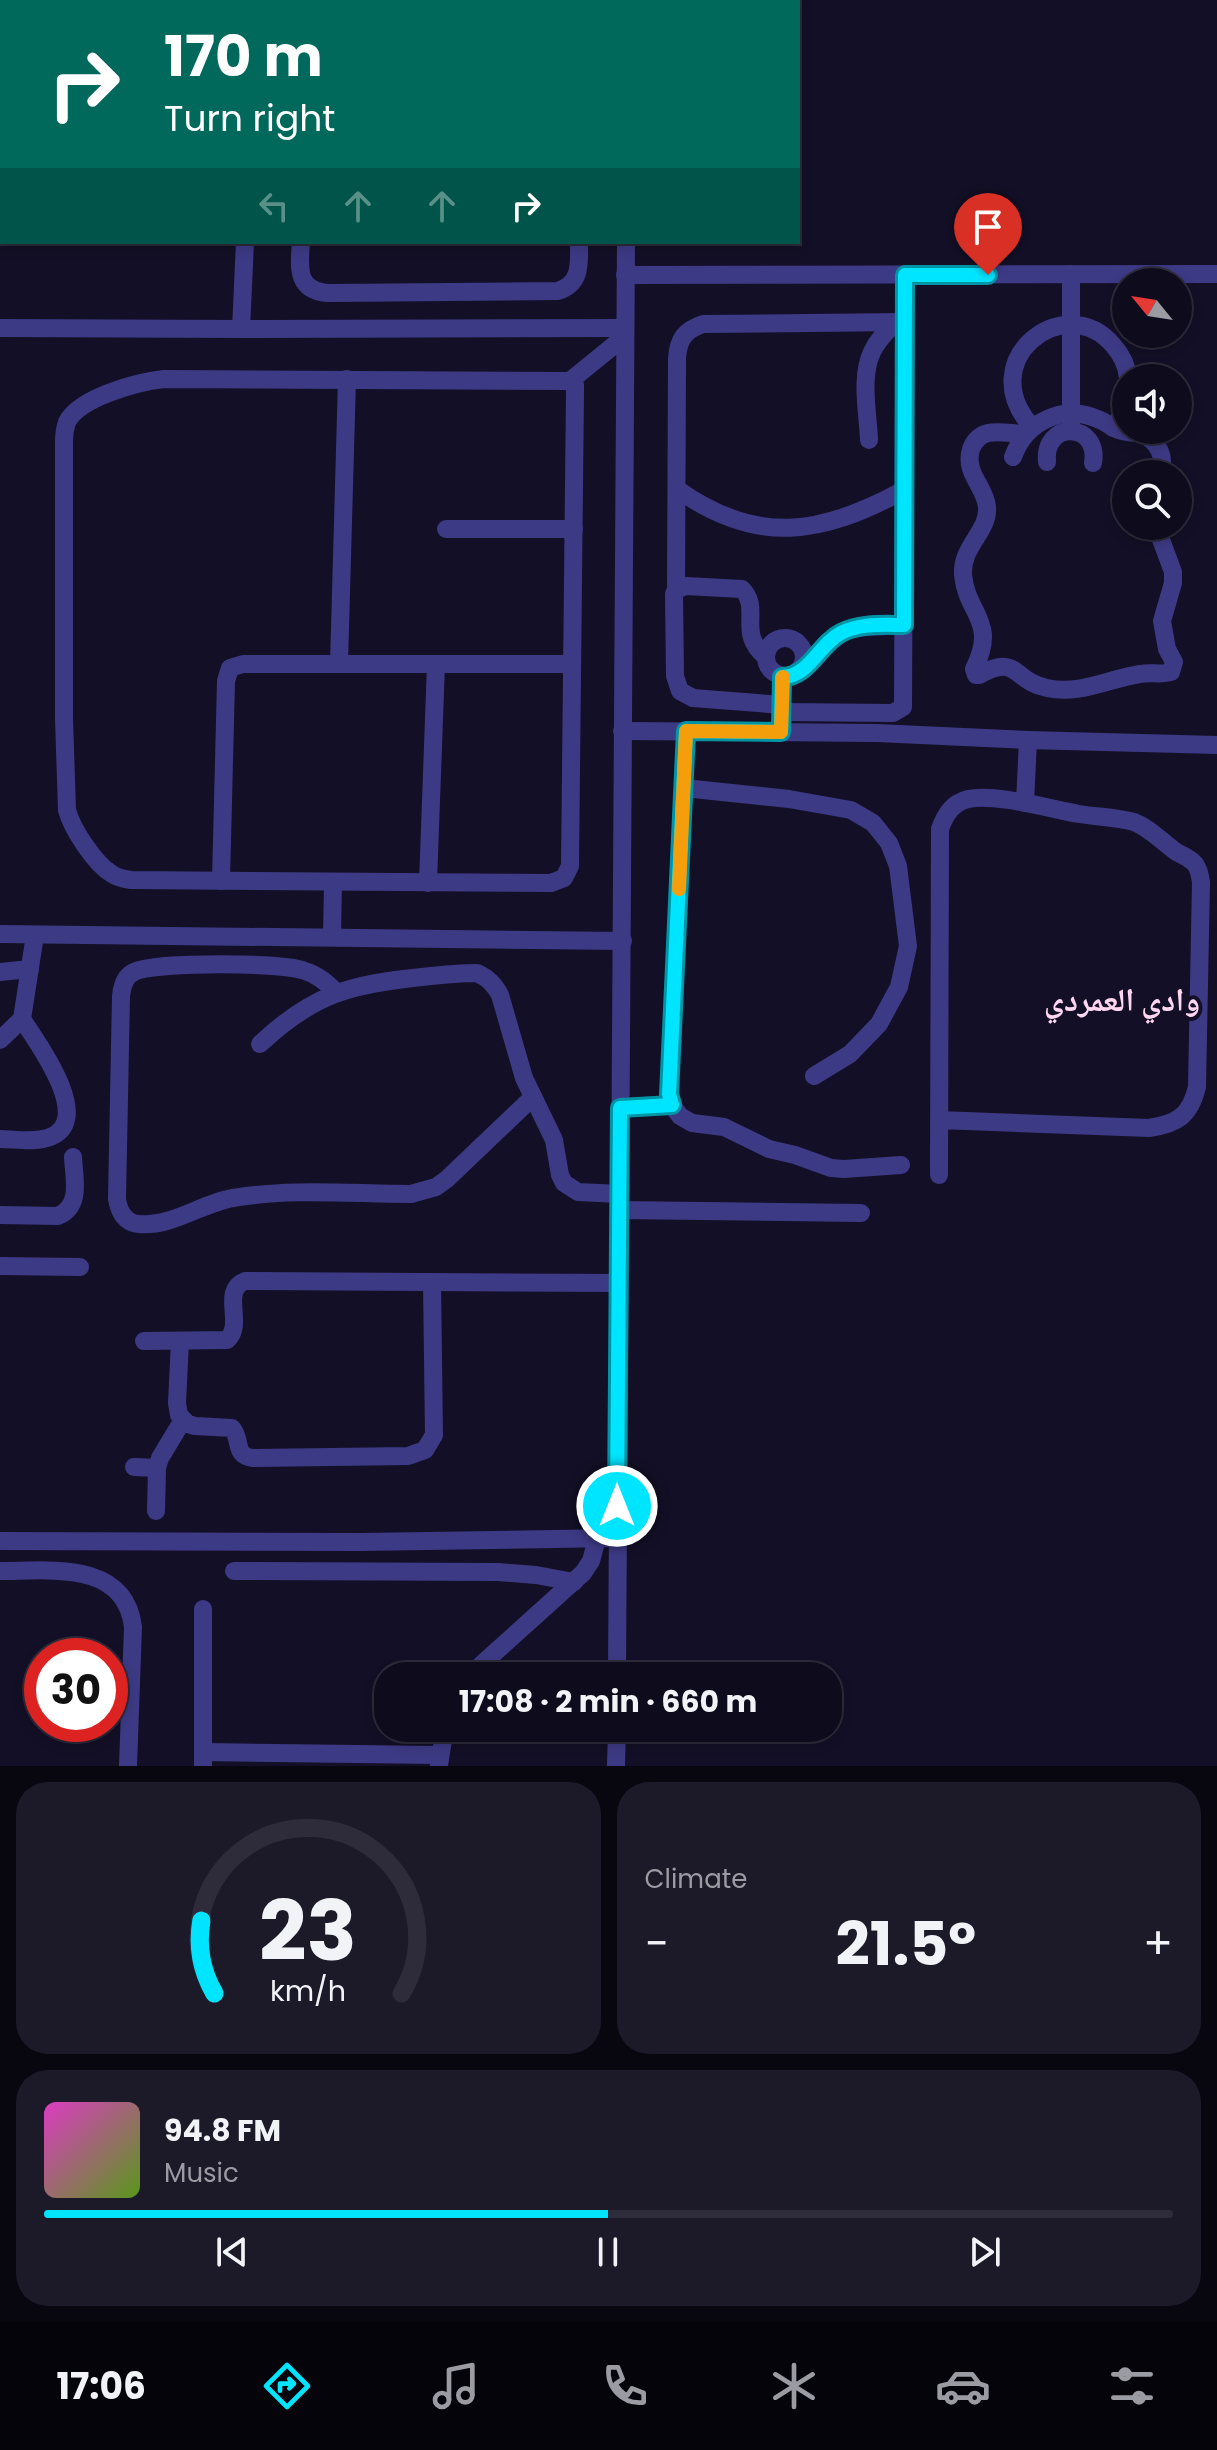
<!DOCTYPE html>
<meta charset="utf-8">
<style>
:root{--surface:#0e0b1c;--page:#1c1929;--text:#f1f3f6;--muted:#9b9ba3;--line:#2e2b3b;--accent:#00e5ff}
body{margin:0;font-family:Poppins,"Noto Naskh Arabic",sans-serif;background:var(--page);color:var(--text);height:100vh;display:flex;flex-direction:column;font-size:30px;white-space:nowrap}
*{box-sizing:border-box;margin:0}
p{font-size:26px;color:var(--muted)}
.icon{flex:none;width:44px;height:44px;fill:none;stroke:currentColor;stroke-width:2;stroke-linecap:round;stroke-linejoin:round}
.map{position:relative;height:1766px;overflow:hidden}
.side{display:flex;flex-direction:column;gap:16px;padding:16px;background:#08060f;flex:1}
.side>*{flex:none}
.top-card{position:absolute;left:0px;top:0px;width:800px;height:244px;box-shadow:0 4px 12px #0003,0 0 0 2px var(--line);background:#00695c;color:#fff;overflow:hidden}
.needle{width:52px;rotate:300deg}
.fabs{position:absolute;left:1112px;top:268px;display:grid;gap:16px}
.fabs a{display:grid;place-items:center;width:80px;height:80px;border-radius:50%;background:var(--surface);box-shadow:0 4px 12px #0003,0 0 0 2px var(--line);font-size:40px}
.speed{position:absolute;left:24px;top:1638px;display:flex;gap:16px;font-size:40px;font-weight:700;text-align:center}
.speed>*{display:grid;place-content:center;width:104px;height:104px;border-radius:50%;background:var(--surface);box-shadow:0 4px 12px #0003,0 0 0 2px var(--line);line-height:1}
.speed .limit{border:12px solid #d22;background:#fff;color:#111}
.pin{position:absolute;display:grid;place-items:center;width:68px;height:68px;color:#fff;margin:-82px -34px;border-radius:50% 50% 50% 0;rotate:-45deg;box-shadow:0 0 8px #0007}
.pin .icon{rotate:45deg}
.me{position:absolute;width:88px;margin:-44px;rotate:0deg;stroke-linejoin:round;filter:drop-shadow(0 0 6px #0008)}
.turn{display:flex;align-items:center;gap:28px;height:168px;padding:0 32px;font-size:36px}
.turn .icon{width:104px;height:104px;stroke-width:2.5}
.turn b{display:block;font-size:56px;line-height:68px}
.lanes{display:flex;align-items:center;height:76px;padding:0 32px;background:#0003;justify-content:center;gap:40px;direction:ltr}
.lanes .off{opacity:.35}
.big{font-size:60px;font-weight:700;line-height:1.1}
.side .card{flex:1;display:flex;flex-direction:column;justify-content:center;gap:12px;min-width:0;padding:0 28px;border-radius:32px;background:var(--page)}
.side .dial{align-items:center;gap:0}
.dial svg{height:208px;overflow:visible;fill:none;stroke:var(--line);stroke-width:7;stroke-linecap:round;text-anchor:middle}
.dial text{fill:var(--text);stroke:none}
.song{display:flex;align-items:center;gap:24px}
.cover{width:96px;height:96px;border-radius:12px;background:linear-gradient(135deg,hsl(310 70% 55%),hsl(90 70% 35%))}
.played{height:8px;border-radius:4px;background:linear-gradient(90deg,var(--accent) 50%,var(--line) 50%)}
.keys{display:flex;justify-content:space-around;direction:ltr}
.heat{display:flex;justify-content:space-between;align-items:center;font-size:44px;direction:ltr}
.side .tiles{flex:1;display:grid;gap:16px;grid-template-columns:1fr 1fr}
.card:last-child{grid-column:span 2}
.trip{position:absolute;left:374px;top:1662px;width:468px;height:80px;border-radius:32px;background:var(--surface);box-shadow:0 4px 12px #0003,0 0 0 2px var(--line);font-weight:700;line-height:80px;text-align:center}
.tabs{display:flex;height:128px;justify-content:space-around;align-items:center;background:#06040b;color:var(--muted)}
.tabs .icon{width:56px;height:56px}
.tabs .current{color:var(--accent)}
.tabs b{font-size:36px;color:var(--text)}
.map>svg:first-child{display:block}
</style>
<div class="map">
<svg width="1217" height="1766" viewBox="0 0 1217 1766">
<rect width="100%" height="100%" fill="#130f26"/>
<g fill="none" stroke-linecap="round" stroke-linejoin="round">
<g stroke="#3d3a85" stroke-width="18">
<path d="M308,2V0"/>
<path d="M430,2L431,0"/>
<path d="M594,2V0"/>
<path d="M627,2V0"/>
<path d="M301,242C299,268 296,291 329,293L558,291C582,283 579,263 579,242"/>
<path d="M625,275L1217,274"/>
<path d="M0,328L241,329L624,328"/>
<path d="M241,329L245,242"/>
<path d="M570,381L575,385V391L570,866L564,878L551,883L131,880C124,879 118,878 112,874C95,864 72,829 67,810L64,719V441C64,435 65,428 67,422C80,397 138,382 164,379L570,381L624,337"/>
<path d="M1032,427C972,360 1065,289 1113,345C1121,354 1127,365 1128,378"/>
<path d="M1113,428L1124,411L1126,404"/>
<path d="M1071,431V274"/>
<path d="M1025,434C1005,434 981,424 971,449C968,459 970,469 975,478C980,488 986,496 987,507C989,532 961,546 963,575C967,615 998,621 974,669L976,675H979C1019,653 1012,681 1047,688C1080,695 1108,679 1140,674C1151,672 1161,675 1171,672L1174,662L1167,649L1162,621L1173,583V572L1156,526"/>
<path d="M869,440C868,413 860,377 872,352C877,340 887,331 896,322"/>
<path d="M1013,457C1026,421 1064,403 1100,420C1106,422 1110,427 1116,429C1124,433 1133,432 1141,434C1158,441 1167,457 1159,474"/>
<path d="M1047,462C1043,420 1100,422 1093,463"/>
<path d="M677,489C757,546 822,535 904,490"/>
<path d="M446,529H574"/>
<path d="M676,590L677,359C678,339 685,330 703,324L904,322"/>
<circle cx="785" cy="657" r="19"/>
<path d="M766,657C736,633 762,609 742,589L686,586L676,590L674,594L675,676L680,691L693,698L782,705"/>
<path d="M339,664L347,379"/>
<path d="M800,670L838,634L852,628L904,625"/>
<path d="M781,712L893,713L903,707L905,275"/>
<path d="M622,731L877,733L1028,740L1217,745"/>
<path d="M686,731L669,1094L672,1105L680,1116L692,1123L724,1127L769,1149L795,1155L831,1168L844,1169L901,1165"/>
<path d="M684,788L789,799L851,810L873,823L889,843L898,866L908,946L899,987L879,1024L850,1054L814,1076"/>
<path d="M1025,803L1028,740"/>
<path d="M221,881L226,681L230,668L243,664H572"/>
<path d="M428,883L436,664"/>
<path d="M0,934L623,941"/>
<path d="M332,937L333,883"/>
<path d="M0,972L30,969"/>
<path d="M336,992C327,983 318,975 305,971C283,962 159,962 136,971C125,975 122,985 121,996L117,1199C119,1212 125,1223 139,1224C172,1227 202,1203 233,1198C291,1188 353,1194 411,1194L436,1187L447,1179L533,1097"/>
<path d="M0,1040L22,1019L35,935"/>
<path d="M260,1044C313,994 351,984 422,977C440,975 459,973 477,973C488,978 494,984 500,995L524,1078L554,1140L560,1175L564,1183L578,1192L619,1194"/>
<path d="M620,1108L672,1105"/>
<path d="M0,1139C15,1139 36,1143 50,1137C95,1120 37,1042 22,1019"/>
<path d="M939,1175L940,829C945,815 952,803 968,799C994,793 1051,809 1079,814C1097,817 1116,817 1134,822C1150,828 1161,841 1175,851C1181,855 1190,858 1195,864C1199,869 1200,875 1201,882L1197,1087C1190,1116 1177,1124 1149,1128L939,1120"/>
<path d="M619,1210L861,1213"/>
<path d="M0,1215L58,1216C82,1206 74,1178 73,1157"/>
<path d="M0,1266L80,1267"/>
<path d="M144,1341L227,1340C245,1324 220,1291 245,1281L618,1283"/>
<path d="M180,1341L177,1403L179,1415L188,1424L195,1426L232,1428C242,1439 233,1456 253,1458L408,1456L425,1450L434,1435L432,1282"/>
<path d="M134,1467L157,1468"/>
<path d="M156,1511L157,1468L160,1458L183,1420"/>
<path d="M0,1541L361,1542L617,1538"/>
<path d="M0,1571C49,1571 125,1560 133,1627L128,1766"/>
<path d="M234,1571L498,1572L536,1575L574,1582"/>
<path d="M472,1676L481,1665L583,1573L591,1561L597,1539"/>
<path d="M617,1676L626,242"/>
<path d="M203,1752L439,1755"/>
<path d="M439,1765L445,1728"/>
<path d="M203,1766V1609"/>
<path d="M616,1766L617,1728"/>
</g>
</g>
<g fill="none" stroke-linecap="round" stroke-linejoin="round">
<g stroke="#0095a6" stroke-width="20">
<path id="route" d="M617,1506L620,1108L672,1105L669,1094L686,731L781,732L782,677C809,677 819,644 841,633C860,623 883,625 904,625L905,275H988"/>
</g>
<use href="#route" stroke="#00e5ff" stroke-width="14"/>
<path stroke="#f59e0b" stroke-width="14" d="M679,889L686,731L781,732L783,677"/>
</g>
<g text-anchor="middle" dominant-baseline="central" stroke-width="8" stroke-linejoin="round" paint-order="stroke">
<g font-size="32" font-weight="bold" fill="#ffd6f0" stroke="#130f26">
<text x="1122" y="999">وادي العمردي</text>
</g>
</g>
</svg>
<div class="fabs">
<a><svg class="needle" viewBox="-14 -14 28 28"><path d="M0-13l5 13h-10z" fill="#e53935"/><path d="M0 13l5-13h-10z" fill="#9b9ba3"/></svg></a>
<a><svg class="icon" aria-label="sound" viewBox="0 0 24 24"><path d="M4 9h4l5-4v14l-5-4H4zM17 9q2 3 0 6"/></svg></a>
<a><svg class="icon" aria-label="search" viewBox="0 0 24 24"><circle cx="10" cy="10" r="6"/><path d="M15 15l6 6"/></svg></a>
</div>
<div class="speed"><div class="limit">30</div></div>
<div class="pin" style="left:988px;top:275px;background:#d93025"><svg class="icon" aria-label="arrive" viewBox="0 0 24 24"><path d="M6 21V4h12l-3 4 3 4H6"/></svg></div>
<svg class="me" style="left:617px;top:1506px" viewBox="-20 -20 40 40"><circle r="17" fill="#00e5ff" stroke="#fff" stroke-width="3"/><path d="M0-11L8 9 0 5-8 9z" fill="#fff"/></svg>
<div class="trip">17:08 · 2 min · 660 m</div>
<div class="top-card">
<div class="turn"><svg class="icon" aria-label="right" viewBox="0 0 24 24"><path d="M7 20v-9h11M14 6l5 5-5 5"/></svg><div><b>170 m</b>Turn right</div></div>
<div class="lanes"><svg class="icon off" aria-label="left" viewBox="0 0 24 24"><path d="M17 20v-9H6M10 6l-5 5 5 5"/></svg><svg class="icon off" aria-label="ahead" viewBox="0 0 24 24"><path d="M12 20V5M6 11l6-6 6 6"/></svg><svg class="icon off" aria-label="ahead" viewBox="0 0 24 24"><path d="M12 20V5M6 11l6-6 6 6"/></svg><svg class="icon" aria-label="right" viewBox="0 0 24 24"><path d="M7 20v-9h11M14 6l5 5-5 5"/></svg></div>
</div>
</div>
<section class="side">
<div class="tiles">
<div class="card dial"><svg viewBox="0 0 100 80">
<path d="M14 69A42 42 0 1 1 86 69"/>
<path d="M14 69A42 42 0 0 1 9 41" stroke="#00e5ff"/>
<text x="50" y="56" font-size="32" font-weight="700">23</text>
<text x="50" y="72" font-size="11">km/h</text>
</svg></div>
<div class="card"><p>Climate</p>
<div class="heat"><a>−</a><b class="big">21.5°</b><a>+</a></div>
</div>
<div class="card">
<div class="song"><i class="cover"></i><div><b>94.8 FM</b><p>Music</p></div></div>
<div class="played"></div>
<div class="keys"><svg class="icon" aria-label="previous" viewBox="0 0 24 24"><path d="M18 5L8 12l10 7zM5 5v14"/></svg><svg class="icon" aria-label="pause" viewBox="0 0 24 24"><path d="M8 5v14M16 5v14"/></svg><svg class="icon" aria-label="next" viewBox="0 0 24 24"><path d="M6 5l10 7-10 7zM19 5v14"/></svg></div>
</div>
</div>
</section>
<nav class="tabs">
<b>17:06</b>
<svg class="icon current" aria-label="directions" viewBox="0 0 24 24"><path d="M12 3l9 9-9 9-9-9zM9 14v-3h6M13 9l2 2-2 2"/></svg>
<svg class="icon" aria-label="music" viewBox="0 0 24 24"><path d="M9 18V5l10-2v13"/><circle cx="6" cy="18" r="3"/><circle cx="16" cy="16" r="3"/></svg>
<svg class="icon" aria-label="phone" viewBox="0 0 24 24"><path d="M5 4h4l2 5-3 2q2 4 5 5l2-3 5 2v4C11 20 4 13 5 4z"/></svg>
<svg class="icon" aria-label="climate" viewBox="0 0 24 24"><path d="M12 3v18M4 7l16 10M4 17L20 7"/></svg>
<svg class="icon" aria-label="car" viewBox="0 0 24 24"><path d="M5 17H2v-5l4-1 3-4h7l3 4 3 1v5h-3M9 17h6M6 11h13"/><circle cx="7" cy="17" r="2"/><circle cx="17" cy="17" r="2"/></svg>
<svg class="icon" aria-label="filters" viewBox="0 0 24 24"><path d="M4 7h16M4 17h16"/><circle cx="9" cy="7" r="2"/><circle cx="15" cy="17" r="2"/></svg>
</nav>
